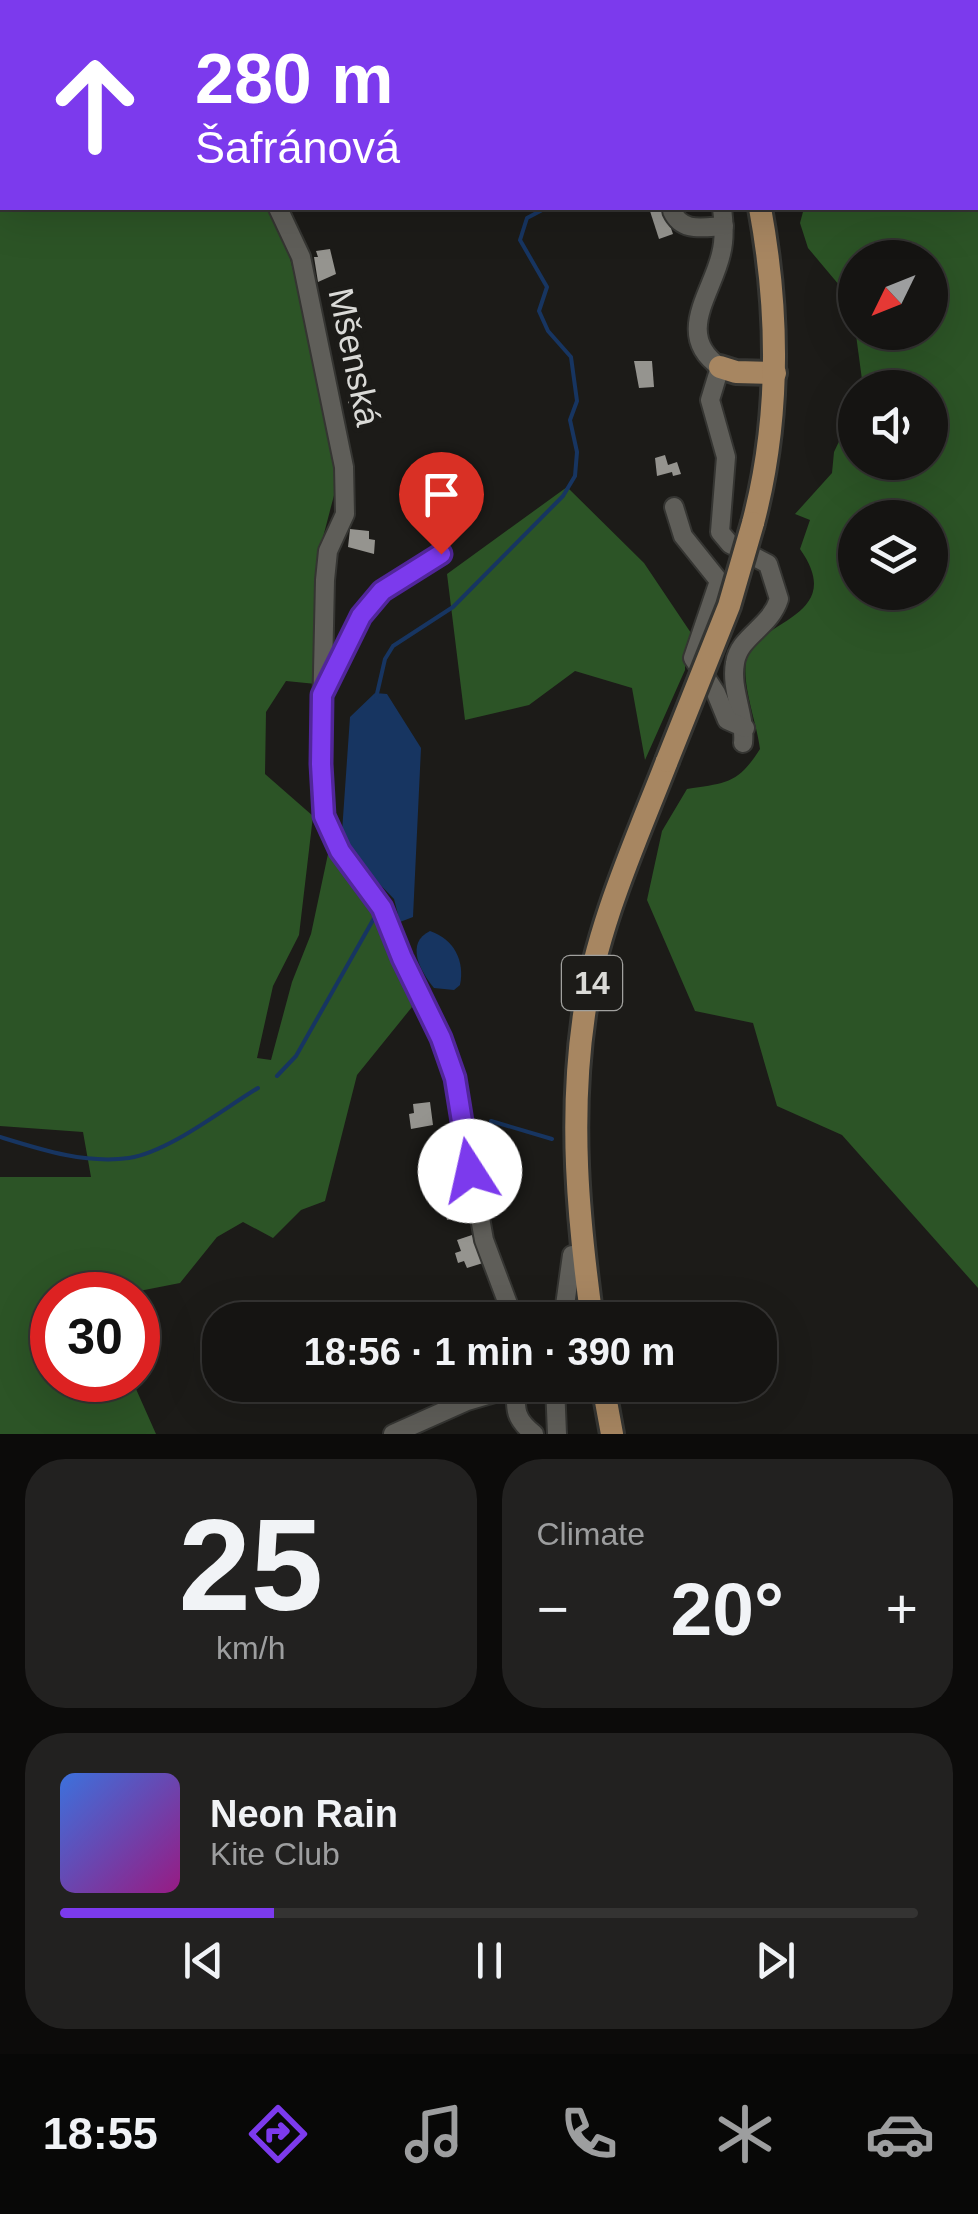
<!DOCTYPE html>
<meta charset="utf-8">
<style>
:root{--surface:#151412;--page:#222120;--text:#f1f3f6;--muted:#9d9e9f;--line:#343332;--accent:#7c3aed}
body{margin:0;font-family:Arial,sans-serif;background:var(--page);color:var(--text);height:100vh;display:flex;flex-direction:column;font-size:38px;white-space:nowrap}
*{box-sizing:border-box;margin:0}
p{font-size:32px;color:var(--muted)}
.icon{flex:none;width:55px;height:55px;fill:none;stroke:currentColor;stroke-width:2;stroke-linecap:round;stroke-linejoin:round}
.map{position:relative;height:1434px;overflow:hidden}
.details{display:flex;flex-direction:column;gap:25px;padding:25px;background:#0c0b0a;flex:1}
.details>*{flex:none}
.top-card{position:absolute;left:0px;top:0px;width:980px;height:210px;box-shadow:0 10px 40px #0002,0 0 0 2px var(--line);background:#7c3aed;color:#fff;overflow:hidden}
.needle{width:65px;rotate:227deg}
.tools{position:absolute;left:838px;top:240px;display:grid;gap:20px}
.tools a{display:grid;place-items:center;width:110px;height:110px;border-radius:50%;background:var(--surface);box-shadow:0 10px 40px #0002,0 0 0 2px var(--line);font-size:50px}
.speed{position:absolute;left:30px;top:1272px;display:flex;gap:20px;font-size:50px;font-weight:700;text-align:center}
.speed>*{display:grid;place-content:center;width:130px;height:130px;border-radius:50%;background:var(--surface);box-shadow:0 10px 40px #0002,0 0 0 2px var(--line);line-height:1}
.speed .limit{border:15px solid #d22;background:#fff;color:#111}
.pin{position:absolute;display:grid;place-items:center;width:85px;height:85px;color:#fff;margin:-102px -42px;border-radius:50% 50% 50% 0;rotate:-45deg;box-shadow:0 0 10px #0007}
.pin .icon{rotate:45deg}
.me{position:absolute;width:110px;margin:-55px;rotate:350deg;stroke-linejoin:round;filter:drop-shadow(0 0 8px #0008)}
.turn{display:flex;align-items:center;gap:35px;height:210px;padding:0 30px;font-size:45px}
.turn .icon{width:130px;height:130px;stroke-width:2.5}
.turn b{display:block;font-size:70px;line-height:85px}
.big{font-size:75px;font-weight:700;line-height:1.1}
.details .card{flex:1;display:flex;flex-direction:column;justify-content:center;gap:15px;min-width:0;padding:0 35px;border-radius:40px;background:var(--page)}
.details .dial{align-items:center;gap:0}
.dial b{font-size:130px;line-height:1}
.song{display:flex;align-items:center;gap:30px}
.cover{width:120px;height:120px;border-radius:15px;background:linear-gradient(135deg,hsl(220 70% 55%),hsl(310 70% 35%))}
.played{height:10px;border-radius:5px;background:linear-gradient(90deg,var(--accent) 25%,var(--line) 25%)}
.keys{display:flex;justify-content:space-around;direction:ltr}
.heat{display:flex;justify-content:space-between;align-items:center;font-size:55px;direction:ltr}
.details .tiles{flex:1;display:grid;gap:25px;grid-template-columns:1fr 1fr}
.card:last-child{grid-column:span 2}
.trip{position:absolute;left:202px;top:1302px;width:575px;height:100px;border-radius:40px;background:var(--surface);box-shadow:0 10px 40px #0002,0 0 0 2px var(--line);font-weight:700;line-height:100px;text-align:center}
.tabs{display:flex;height:160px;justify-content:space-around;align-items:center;background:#080807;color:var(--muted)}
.tabs .icon{width:70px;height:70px}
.tabs .current{color:var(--accent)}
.tabs b{font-size:45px;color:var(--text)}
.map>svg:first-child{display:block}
</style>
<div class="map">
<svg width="978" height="1434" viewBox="0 0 978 1434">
<rect width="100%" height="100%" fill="#1c1b18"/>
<g fill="#2c5426" fill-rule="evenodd">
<path d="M762,0H978V1288L842,1135L777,1106L753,1023L695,1011L647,900L662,831L687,789C726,783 738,784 760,749C757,723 740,681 747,657C758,620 848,617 800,549L810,520L795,514L832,473L834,452L855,408V462H930V388L863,387L856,335L930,332V258H855V304L808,248L800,223L804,208H978V2ZM855,518H930V592H855Z"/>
<path d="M0,21L2,208H269L286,242L332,427L338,480L321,545L316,684L286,681L266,712L265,774L313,816L299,935L273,986L257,1058L271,1060L292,982L311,934L328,854L383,929L412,1007L357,1075L325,1201L301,1210L273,1238L243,1222L217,1237L180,1283L119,1295H52V1380H132L156,1434H0V1177H91L83,1132L0,1126Z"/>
<path d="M567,487L644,563L691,633L685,651V670L645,760L632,688L575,671L529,705L465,720L447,574Z"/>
</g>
<g fill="#173561">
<path d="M375,693L387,694L421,748L413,917L400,922L394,899L364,868L342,832L350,717Z"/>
<path d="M430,931C454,939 465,961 460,985L454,990L434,988C420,971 405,943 430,931Z"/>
</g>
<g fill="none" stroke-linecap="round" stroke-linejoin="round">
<g stroke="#173561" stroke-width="4">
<path d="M360,0L362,2"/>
<path d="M376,2L377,0"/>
<path d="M376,698L385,659L393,646L453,607L563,496L575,476L577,452L570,420L577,401L571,357L548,331L539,311L547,287L520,240L527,218L546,208"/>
<path d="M277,1076L296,1056L377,913"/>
<path d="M491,1121L552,1139"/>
<path d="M0,1137C42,1150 85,1164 129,1158C169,1152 223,1109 258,1088"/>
</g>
</g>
<g fill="#95948f">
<path d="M649,208H664L673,234L659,239Z"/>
<path d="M330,249L336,274L318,282L314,257H318L316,251Z"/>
<path d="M634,361H652L654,387L639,388Z"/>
<path d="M363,385L368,408L356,411L355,406L348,405V389Z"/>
<path d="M665,455L668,465L677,462L681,474L673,476L672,472L657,476L655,458Z"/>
<path d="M350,529L369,531V539L375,540L374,554L348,547Z"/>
<path d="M430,1102L433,1125L411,1129L409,1114L414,1113L413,1104Z"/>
<path d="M461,1190L467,1216L447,1220L443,1203L448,1202L446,1193Z"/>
<path d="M472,1235L483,1263L467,1268L464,1261L458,1263L455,1253L461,1251L457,1240Z"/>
</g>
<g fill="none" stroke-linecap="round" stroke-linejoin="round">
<g stroke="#353532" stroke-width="22">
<g id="minor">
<path d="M53,0L58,2"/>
<path d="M660,0L661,2"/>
<path d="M278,208L301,257L344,467L345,514L328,551L325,580L321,764L325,816L340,851L382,908L402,958L441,1038L455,1078L484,1240L514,1320"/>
<path d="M722,208C724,223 725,239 721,254C712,294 674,335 720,367L710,400L726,457L720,532L730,544L768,564L779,599C770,628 739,636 735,663C730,689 746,716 743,743"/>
<path d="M672,211C682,233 703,227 724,226"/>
<path d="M674,507L683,536L719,581L693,658L716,693L727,720L745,728"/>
<path d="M325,690L361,616L383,591L441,554"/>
<path d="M563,1320L572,1255"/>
<path d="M537,1385L540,1386"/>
<path d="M555,1385L557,1434"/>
<path d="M516,1387C515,1410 515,1419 534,1434"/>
<path d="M393,1434L467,1401L522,1385"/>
</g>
</g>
<g stroke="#353532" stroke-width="28">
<g id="major">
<path d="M688,0L689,2"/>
<path d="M720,367L736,372L775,373"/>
<path d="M753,523C780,420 779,311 760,208"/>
<path d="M592,1320C578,1218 569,1118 584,1015C596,928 635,843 667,761"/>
<path d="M603,1385L612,1434"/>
</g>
</g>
<use href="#minor" stroke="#5f5e59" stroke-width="18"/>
<use href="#major" stroke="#a78661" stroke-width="22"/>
<g stroke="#353532" stroke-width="28" stroke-linecap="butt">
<path id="major-bridge" d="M667,761L729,606L753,523"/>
</g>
<use href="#major-bridge" stroke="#a78661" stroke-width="22"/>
</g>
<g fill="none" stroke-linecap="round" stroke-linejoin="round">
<g stroke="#51269a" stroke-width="25">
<path id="route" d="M441,554L382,591L361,616L322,695L321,764L324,816L340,851L382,908L402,958L441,1038L455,1078L470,1171"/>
</g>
<use href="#route" stroke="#7c3aed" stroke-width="18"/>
</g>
<g text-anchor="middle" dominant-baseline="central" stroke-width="10" stroke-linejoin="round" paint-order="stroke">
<rect fill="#1c1b18" stroke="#a1a19e" stroke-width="2.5" x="562" y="956" width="60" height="54" rx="8"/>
<g font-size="32" font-weight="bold" fill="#dadad7">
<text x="592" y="983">14</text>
</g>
<g font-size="35" fill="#dadad7" stroke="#1c1b18">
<text transform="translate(355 357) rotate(78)">Mšenská</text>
</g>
</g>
</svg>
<div class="tools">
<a><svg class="needle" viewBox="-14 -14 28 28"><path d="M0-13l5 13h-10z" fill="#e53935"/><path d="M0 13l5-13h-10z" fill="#9d9e9f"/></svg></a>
<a><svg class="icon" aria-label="sound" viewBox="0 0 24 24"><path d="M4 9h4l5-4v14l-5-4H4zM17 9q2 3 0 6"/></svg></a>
<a><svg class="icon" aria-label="layers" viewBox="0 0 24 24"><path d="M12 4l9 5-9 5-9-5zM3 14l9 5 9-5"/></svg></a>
</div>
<div class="speed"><div class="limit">30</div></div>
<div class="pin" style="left:441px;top:554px;background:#d93025"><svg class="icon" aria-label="arrive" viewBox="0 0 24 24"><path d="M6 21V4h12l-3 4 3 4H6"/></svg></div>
<svg class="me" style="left:470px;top:1171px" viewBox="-20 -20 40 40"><circle r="19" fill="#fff"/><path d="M0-13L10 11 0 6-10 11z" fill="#7c3aed"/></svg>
<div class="trip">18:56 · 1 min · 390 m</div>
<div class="top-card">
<div class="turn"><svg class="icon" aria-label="ahead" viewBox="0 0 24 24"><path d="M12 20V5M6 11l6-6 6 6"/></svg><div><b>280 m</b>Šafránová</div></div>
</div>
</div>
<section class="details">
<div class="tiles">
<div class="card dial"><b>25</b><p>km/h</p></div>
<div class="card"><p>Climate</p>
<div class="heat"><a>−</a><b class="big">20°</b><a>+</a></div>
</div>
<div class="card">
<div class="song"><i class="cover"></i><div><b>Neon Rain</b><p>Kite Club</p></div></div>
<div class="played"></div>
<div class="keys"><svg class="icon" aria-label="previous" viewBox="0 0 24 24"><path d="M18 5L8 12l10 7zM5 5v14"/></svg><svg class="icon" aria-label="pause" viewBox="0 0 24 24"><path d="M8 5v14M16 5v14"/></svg><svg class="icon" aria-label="next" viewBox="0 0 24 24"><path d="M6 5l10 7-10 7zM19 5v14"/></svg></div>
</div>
</div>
</section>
<nav class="tabs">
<b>18:55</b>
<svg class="icon current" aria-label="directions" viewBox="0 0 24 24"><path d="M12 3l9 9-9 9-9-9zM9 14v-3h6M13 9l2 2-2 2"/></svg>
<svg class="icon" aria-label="music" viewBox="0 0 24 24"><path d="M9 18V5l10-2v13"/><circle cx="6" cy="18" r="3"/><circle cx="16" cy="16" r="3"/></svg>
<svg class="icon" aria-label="phone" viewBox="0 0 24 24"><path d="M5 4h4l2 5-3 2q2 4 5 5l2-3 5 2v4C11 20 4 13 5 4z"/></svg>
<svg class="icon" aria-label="climate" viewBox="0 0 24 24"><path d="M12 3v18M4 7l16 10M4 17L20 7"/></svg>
<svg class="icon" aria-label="car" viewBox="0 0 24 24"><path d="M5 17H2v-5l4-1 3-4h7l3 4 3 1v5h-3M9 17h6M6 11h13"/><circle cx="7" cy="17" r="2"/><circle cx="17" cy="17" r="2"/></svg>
</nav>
